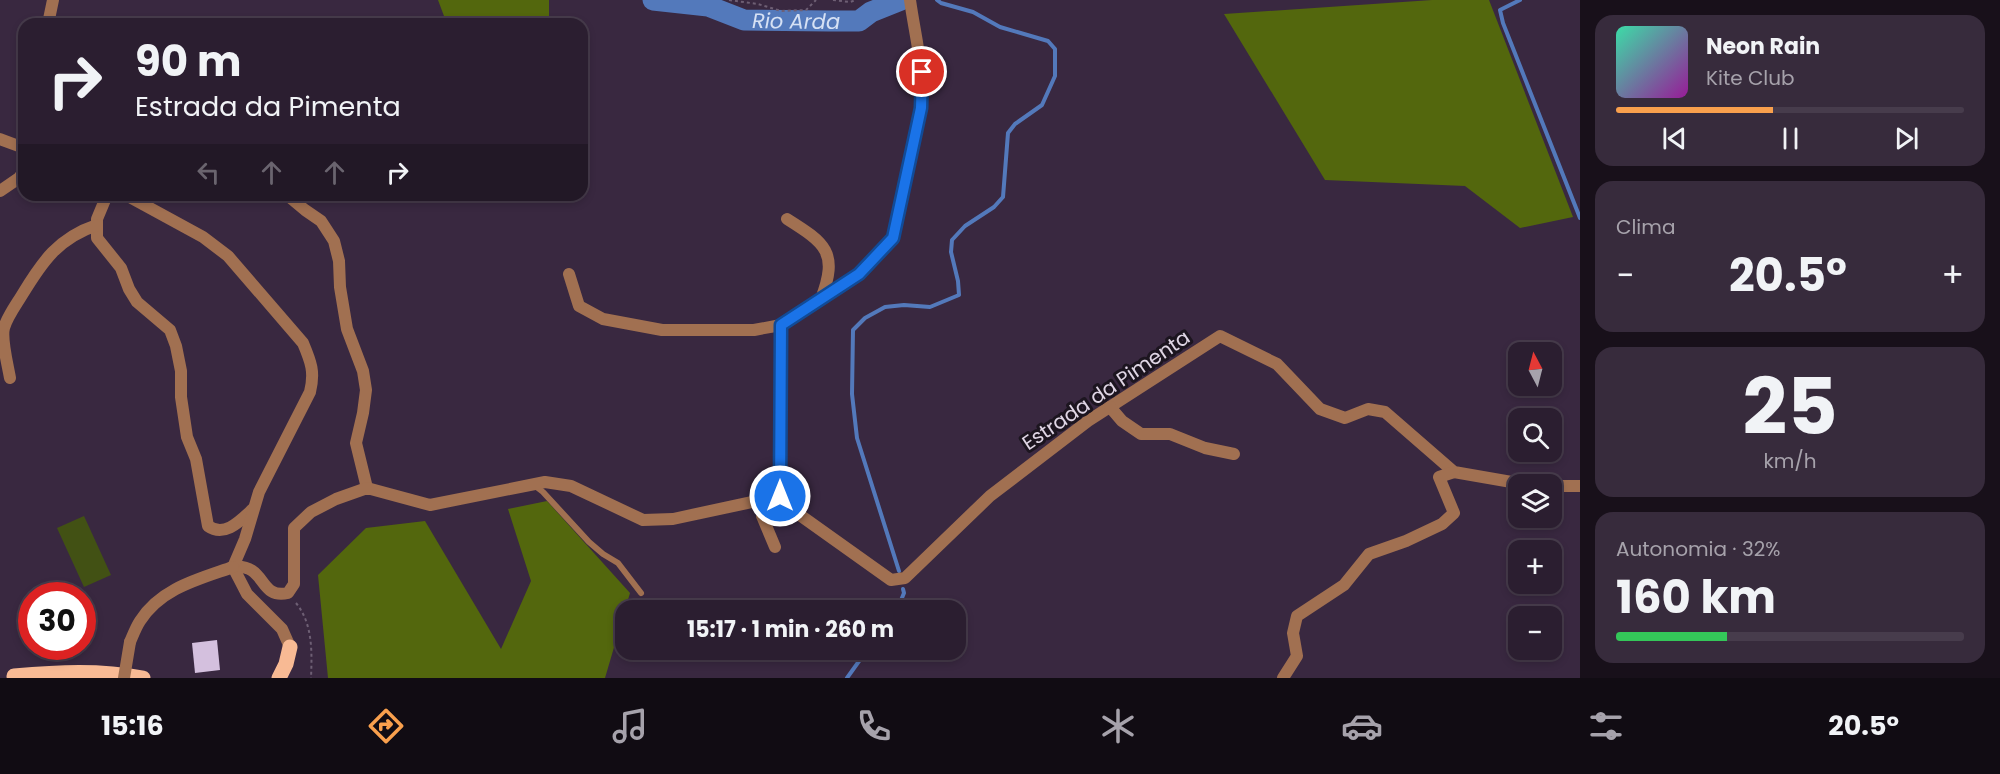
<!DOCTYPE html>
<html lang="pt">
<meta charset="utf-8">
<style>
:root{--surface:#2b1e30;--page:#372b3c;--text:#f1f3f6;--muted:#a6a2ab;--line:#473c4c;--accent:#f9a04d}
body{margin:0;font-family:Poppins,sans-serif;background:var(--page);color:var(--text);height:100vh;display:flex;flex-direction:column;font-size:22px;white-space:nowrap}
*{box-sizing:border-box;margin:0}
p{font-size:20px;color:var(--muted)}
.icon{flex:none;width:33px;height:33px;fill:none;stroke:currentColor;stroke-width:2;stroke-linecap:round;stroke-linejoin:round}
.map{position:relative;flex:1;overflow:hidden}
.details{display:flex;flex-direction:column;gap:15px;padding:15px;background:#18101a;width:420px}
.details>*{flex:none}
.banner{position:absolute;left:18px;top:18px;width:570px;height:183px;border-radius:18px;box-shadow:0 3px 9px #0003,0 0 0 2px var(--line);background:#2b1e30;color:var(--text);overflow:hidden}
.needle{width:39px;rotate:353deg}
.fabs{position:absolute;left:1508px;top:342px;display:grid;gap:12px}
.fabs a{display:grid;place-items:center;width:54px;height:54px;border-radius:12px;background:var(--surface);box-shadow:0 3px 9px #0003,0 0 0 2px var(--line);font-size:30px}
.speed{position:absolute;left:18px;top:582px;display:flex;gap:12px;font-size:30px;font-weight:700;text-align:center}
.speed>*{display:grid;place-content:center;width:78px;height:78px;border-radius:50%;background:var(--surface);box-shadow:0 3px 9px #0003,0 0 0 2px var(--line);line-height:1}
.speed .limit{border:9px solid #d22;background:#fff;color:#111}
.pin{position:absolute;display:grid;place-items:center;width:51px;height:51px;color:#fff;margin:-26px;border:3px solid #fff;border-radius:50%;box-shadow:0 2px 6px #0007}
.me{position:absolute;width:66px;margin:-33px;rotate:0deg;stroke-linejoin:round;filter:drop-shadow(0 0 4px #0008)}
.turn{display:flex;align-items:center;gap:21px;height:126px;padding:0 18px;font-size:27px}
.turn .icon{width:78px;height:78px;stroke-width:2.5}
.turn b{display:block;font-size:42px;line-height:51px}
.lanes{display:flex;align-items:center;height:57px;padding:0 18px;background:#0003;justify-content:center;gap:30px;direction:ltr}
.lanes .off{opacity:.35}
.big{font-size:45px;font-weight:700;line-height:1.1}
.details .card{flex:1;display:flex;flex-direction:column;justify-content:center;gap:9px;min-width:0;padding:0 21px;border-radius:18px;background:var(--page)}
.details .dial{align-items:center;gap:0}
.dial b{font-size:78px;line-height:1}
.song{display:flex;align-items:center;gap:18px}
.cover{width:72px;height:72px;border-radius:9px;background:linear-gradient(135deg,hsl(160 70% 55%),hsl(300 70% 35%))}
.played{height:6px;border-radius:3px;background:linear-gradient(90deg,var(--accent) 45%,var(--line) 45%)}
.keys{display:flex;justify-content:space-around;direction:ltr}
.heat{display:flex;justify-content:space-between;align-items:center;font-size:33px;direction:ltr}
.charge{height:9px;border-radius:4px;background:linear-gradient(90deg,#34c759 32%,var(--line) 0)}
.trip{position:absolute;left:615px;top:600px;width:351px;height:60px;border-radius:18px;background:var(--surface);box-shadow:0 3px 9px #0003,0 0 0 2px var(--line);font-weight:700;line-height:60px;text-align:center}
.tabs{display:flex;height:96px;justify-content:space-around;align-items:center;background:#110c13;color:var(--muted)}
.tabs .icon{width:42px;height:42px}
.tabs .selected{color:var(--accent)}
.tabs b{font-size:27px;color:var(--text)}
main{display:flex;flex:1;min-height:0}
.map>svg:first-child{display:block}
</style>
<main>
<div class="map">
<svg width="1580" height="678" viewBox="0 0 1580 678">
<rect width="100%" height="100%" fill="#392840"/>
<path fill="#425114" d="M84,516L111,575L84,587L57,528Z"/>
<g fill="#53670d">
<path d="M438,0H549V24H447Z"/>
<path d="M1432,0H1489L1573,217L1520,228L1465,186L1325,180L1224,14Z"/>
<path d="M547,501L630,593L605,678H328L318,575L366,528L425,521L501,649L531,581L508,509Z"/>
</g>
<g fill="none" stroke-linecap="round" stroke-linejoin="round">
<g stroke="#5379bb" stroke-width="4">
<path d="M1520,0L1500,10L1503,23L1580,218"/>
<path d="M899,571L857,438L852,394L853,330L865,318L885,307L904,305L930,307L959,295L958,281L951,252L952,240L965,226L994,207L1003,197L1008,133L1015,124L1042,105L1055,76V49L1048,41L1000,27L973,12L941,3L937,0"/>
<path d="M897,610L904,593L903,589"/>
<path d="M847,678L867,650"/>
</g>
<path stroke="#5379bb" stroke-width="21" id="s1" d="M653,0L708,6L744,20L829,21H859L871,12L901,0"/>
</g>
<path fill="#d4c0de" d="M217,640L220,670L195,673L192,643Z"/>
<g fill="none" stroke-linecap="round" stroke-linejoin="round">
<g stroke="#6e5f74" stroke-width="2" stroke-dasharray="3 3" stroke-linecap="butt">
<path d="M729,0L758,4L781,11L806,10L816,0"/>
<path d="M833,0L850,2L856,0"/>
<path d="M296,603C313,624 312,652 311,678"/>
</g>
<path stroke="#a17051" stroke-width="6" d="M534,485L543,492L589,542L603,554L618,563L641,593"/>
<g stroke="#a17051" stroke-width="12">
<path d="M910,0C915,36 925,71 921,108L893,238L859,274L781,325L780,496L797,513L891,580L905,578L990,496L1088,421L1220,336L1277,364L1320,409L1345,418L1368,409L1385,412L1454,472L1523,484"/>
<path d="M48,24L53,0"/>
<path d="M0,191L19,178L24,171"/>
<path d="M107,195L97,219V238L121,268L129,289L137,302L170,330L176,346L181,371V397L187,437L196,459L208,526C225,538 241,520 253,509"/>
<path d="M287,195L305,210L321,221L334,241L339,261L340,287L347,329L363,371L366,390L363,413L356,443L367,488"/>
<path d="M787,219C825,243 839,252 821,299"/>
<path d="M569,274L579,306L603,319L662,330H754L781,325"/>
<path d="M10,378C8,366 1,339 4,328C7,317 16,305 22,295C42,262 58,238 97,225"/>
<path d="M1110,407L1122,421L1141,434H1170L1205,448L1234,454"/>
<path d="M1551,486H1580"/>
<path d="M766,499L762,516L775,547"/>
<path d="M233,567C267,563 258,600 288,593L294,584V528L311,512L336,499L367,488L430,505L545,482L571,486L643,520L673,519L780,496"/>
<path d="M1283,678L1297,656L1293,633L1297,616L1344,585L1369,554L1406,541L1442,524L1454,513L1439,477L1454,472"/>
</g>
<g stroke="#a17051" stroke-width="12">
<path d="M0,139L24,148"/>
<path d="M126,195L203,237L228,256L303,343C311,362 315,372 310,392L259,492L245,539L233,567L247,594L282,629L290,647"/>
<path d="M130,642C133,635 136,627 140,621C161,588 199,579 233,567"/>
</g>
<g stroke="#f8ba94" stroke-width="15">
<path d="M14,676C58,672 100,670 143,678"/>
<path d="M279,678L286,664L290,647"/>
</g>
<path stroke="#a17051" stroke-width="12" d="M124,678L130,642"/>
</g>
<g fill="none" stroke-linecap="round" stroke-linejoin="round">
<g stroke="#114b97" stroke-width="15">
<path id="route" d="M780,496L781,325L859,274L893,238L921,108L922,72"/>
</g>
<use href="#route" stroke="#1a73e8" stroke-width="10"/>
</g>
<g text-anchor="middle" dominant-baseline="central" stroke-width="6" stroke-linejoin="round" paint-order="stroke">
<g font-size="20" fill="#e0d6e5" stroke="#1c151f">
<text transform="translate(1106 390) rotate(-34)">Estrada da Pimenta</text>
</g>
<g font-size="21" font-style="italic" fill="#d6e1f4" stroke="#1c151f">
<text stroke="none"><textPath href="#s1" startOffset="146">Rio Arda</textPath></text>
</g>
</g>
</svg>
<div class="fabs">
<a><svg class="needle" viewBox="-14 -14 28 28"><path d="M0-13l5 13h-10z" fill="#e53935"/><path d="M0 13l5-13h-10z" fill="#a6a2ab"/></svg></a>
<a><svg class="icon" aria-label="search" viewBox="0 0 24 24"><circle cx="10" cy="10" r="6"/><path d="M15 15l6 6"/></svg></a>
<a><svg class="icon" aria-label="layers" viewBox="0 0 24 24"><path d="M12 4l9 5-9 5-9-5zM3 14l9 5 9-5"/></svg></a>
<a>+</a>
<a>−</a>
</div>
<div class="speed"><div class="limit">30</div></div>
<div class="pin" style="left:922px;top:72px;background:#d93025"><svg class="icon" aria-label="arrive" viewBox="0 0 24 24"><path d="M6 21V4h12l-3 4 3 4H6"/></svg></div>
<svg class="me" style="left:780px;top:496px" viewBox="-20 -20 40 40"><circle r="17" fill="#1a73e8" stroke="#fff" stroke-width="3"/><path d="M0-11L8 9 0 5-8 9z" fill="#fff"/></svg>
<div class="trip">15:17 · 1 min · 260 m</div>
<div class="banner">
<div class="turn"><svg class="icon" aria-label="right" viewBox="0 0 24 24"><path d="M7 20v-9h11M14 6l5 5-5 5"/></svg><div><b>90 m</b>Estrada da Pimenta</div></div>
<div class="lanes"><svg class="icon off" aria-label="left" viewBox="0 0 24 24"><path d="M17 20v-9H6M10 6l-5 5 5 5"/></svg><svg class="icon off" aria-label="ahead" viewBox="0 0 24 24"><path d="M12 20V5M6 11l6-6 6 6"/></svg><svg class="icon off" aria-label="ahead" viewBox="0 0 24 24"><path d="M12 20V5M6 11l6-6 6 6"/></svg><svg class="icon" aria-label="right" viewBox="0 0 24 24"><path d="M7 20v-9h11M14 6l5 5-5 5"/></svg></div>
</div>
</div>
<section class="details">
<div class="card">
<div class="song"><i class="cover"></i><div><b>Neon Rain</b><p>Kite Club</p></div></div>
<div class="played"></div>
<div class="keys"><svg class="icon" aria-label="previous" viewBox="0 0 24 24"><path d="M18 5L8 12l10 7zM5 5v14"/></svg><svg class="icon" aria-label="pause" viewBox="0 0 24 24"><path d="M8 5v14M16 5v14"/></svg><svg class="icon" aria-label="next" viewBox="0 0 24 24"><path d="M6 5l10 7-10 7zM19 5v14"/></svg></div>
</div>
<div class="card"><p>Clima</p>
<div class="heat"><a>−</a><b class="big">20.5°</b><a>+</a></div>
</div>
<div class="card dial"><b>25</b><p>km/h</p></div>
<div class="card"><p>Autonomia · 32%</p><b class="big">160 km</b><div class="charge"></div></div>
</section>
</main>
<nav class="tabs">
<b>15:16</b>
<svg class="icon selected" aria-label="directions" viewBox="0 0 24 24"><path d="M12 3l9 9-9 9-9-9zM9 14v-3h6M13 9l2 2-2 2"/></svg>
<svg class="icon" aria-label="music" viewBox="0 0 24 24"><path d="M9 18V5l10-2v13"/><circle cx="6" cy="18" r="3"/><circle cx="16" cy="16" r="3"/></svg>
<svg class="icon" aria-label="phone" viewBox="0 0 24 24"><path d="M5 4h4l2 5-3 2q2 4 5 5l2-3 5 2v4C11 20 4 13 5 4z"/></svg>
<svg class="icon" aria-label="climate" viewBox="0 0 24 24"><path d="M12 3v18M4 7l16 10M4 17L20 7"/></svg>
<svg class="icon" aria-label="car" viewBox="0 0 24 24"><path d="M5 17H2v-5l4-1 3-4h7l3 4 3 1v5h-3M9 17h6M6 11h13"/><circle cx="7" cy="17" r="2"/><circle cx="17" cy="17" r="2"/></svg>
<svg class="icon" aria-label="filters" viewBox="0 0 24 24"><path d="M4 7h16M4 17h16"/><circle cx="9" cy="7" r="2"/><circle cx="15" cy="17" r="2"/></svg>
<b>20.5°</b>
</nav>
